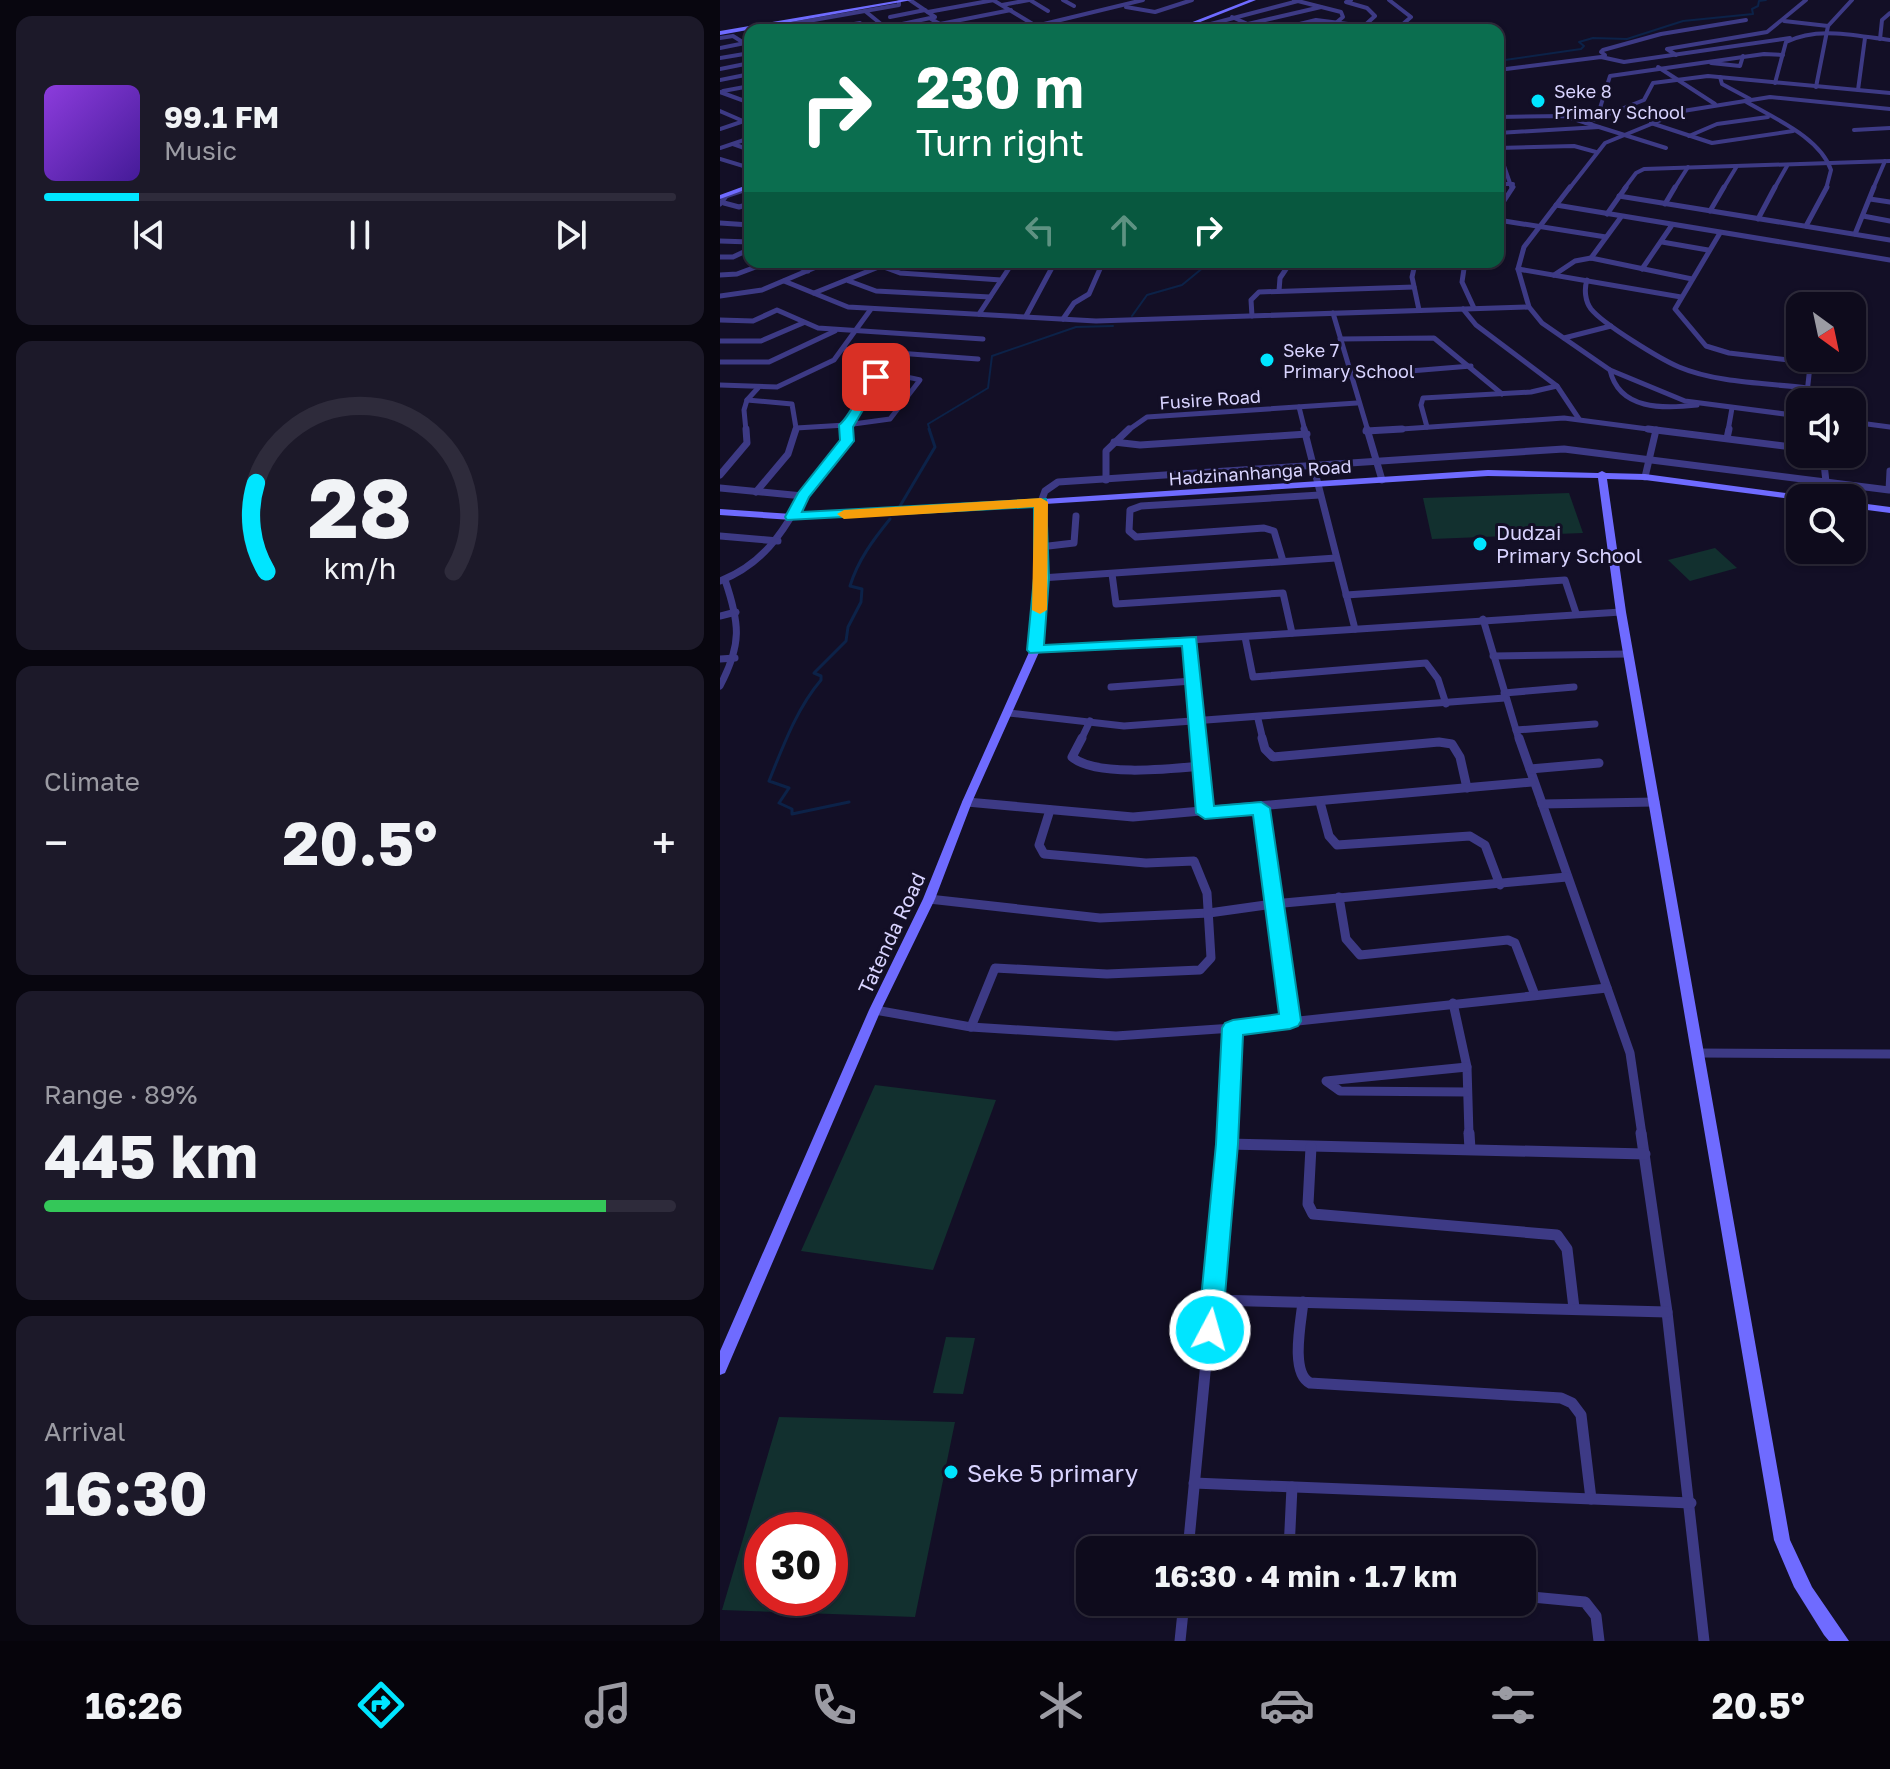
<!DOCTYPE html>
<meta charset="utf-8">
<style>
:root{--surface:#0e0b1c;--page:#1c1929;--text:#f1f3f6;--muted:#9b9ba3;--line:#2e2b3b;--accent:#00e5ff}
body{margin:0;font-family:"Golos Text",sans-serif;background:var(--page);color:var(--text);height:100vh;display:flex;flex-direction:column;font-size:30px;white-space:nowrap}
*{box-sizing:border-box;margin:0}
p{font-size:26px;color:var(--muted)}
.icon{flex:none;width:44px;height:44px;fill:none;stroke:currentColor;stroke-width:2;stroke-linecap:round;stroke-linejoin:round}
.map{position:relative;flex:1;overflow:hidden}
.side{display:flex;flex-direction:column;gap:16px;padding:16px;background:#08060f;width:720px}
.side>*{flex:none}
.banner{position:absolute;left:24px;top:24px;width:760px;height:244px;border-radius:16px;box-shadow:0 2px 6px #0004,0 0 0 2px var(--line);background:#0b6e4f;color:#fff;overflow:hidden}
.needle{width:52px;rotate:147deg}
.tools{position:absolute;left:1066px;top:292px;display:grid;gap:16px}
.tools a{display:grid;place-items:center;width:80px;height:80px;border-radius:16px;background:var(--surface);box-shadow:0 2px 6px #0004,0 0 0 2px var(--line);font-size:40px}
.speed{position:absolute;left:24px;top:1512px;display:flex;gap:16px;font-size:40px;font-weight:700;text-align:center}
.speed>*{display:grid;place-content:center;width:104px;height:104px;border-radius:50%;background:var(--surface);box-shadow:0 2px 6px #0004,0 0 0 2px var(--line);line-height:1}
.speed .limit{border:12px solid #d22;background:#fff;color:#111}
.pin{position:absolute;display:grid;place-items:center;width:68px;height:68px;color:#fff;margin:-34px;border-radius:16px;box-shadow:0 4px 12px #0006}
.me{position:absolute;width:88px;margin:-44px;rotate:6deg;stroke-linejoin:round;filter:drop-shadow(0 0 6px #0008)}
.turn{display:flex;align-items:center;gap:28px;height:168px;padding:0 40px;font-size:36px}
.turn .icon{width:104px;height:104px;stroke-width:2.5}
.turn b{display:block;font-size:56px;line-height:68px}
.lanes{display:flex;align-items:center;height:76px;padding:0 40px;background:#0003;justify-content:center;gap:40px;direction:ltr}
.lanes .off{opacity:.35}
.big{font-size:60px;font-weight:700;line-height:1.1}
.side .tile{flex:1;display:flex;flex-direction:column;justify-content:center;gap:12px;min-width:0;padding:0 28px;border-radius:16px;background:var(--page)}
.side .dial{align-items:center;gap:0}
.dial svg{height:208px;overflow:visible;fill:none;stroke:var(--line);stroke-width:7;stroke-linecap:round;text-anchor:middle}
.dial text{fill:var(--text);stroke:none}
.song{display:flex;align-items:center;gap:24px}
.cover{width:96px;height:96px;border-radius:12px;background:linear-gradient(135deg,hsl(270 70% 55%),hsl(260 70% 35%))}
.played{height:8px;border-radius:4px;background:linear-gradient(90deg,var(--accent) 15%,var(--line) 15%)}
.keys{display:flex;justify-content:space-around;direction:ltr}
.heat{display:flex;justify-content:space-between;align-items:center;font-size:44px;direction:ltr}
.charge{height:12px;border-radius:6px;background:linear-gradient(90deg,#34c759 89%,var(--line) 0)}
.trip{position:absolute;left:356px;top:1536px;width:460px;height:80px;border-radius:16px;background:var(--surface);box-shadow:0 2px 6px #0004,0 0 0 2px var(--line);font-weight:700;line-height:80px;text-align:center}
.menu{display:flex;height:128px;justify-content:space-around;align-items:center;background:#06040b;color:var(--muted)}
.menu .icon{width:56px;height:56px}
.menu .on{color:var(--accent)}
.menu b{font-size:36px;color:var(--text)}
main{display:flex;flex:1;min-height:0}
.map>svg:first-child{display:block}
</style>
<main>
<section class="side">
<div class="tile">
<div class="song"><i class="cover"></i><div><b>99.1 FM</b><p>Music</p></div></div>
<div class="played"></div>
<div class="keys"><svg class="icon" aria-label="previous" viewBox="0 0 24 24"><path d="M18 5L8 12l10 7zM5 5v14"/></svg><svg class="icon" aria-label="pause" viewBox="0 0 24 24"><path d="M8 5v14M16 5v14"/></svg><svg class="icon" aria-label="next" viewBox="0 0 24 24"><path d="M6 5l10 7-10 7zM19 5v14"/></svg></div>
</div>
<div class="tile dial"><svg viewBox="0 0 100 80">
<path d="M14 69A42 42 0 1 1 86 69"/>
<path d="M14 69A42 42 0 0 1 10 35" stroke="#00e5ff"/>
<text x="50" y="56" font-size="32" font-weight="700">28</text>
<text x="50" y="72" font-size="11">km/h</text>
</svg></div>
<div class="tile"><p>Climate</p>
<div class="heat"><a>−</a><b class="big">20.5°</b><a>+</a></div>
</div>
<div class="tile"><p>Range · 89%</p><b class="big">445 km</b><div class="charge"></div></div>
<div class="tile"><p>Arrival</p><b class="big">16:30</b></div>
</section>
<div class="map">
<svg width="1170" height="1641" viewBox="0 0 1170 1641">
<rect width="100%" height="100%" fill="#130f26"/>
<g fill="#12302f" fill-rule="evenodd">
<path d="M849,493L863,533L712,539L703,498Z"/>
<path d="M995,548L1017,568L970,581L948,560Z"/>
<path d="M155,1085L276,1100L213,1270L81,1251Z"/>
<path d="M226,1337L255,1338L243,1394L213,1393Z"/>
<path d="M59,1417L235,1422L195,1617L2,1610ZM42,1530H110V1598H42Z"/>
</g>
<g fill="none" stroke-linecap="round" stroke-linejoin="round">
<g stroke="#0c2248" stroke-width="2">
<path d="M778,61L861,49L864,46L859,42L873,38L907,39L963,21L1033,14L1032,9L1038,6L1039,1L1046,0"/>
<path d="M412,316L427,295L462,285L490,262"/>
<path d="M210,431L208,424L268,388L272,356L356,327L393,326"/>
</g>
<g stroke="#0c2248" stroke-width="3">
<path d="M180,506L215,447L209,429"/>
<path d="M129,802L72,814V809L59,803L69,788L49,781C63,746 77,708 101,680V676L94,673L126,641L128,627L141,602L142,589L130,586C138,560 153,540 170,519"/>
</g>
<g stroke="#3d3a85" stroke-width="4">
<path d="M273,0L316,26"/>
<path d="M310,0L328,11"/>
<path d="M343,0L354,6"/>
<path d="M574,0L621,12L623,17L617,22"/>
<path d="M631,0L626,2L647,8L655,16L644,26L669,30"/>
<path d="M669,0L691,17L676,30"/>
<path d="M282,5L309,0"/>
<path d="M406,7L435,12L472,0"/>
<path d="M145,11L166,28"/>
<path d="M208,12L274,0"/>
<path d="M170,17L205,10"/>
<path d="M512,17L541,30"/>
<path d="M211,19L220,24L291,10"/>
<path d="M1064,21L1108,26"/>
<path d="M71,24L179,5V2"/>
<path d="M528,24L601,7"/>
<path d="M576,27L595,30"/>
<path d="M56,30L74,27"/>
<path d="M99,30L140,23"/>
<path d="M154,30L215,17L190,0"/>
<path d="M299,30L423,0"/>
<path d="M468,30L578,1"/>
<path d="M555,30L596,20L644,26"/>
<path d="M0,38L13,36L24,43"/>
<path d="M1160,39L1162,20L1170,13"/>
<path d="M0,48L30,42"/>
<path d="M956,55L947,49L1047,32L1086,0"/>
<path d="M882,57L885,55L881,52L883,50L941,34L1026,20"/>
<path d="M0,58L30,53"/>
<path d="M991,63L1020,66L1023,56"/>
<path d="M938,67L995,104"/>
<path d="M0,69L30,63"/>
<path d="M778,70L881,57L904,62L1070,38"/>
<path d="M1000,77L1002,84L1030,99"/>
<path d="M0,80L30,74"/>
<path d="M1055,83L1066,42C1099,26 1135,36 1170,40"/>
<path d="M1096,87L1108,26L1132,0"/>
<path d="M1138,90L1145,38"/>
<path d="M3,91L30,86"/>
<path d="M0,92L30,103"/>
<path d="M1025,101C1053,118 1100,137 1111,170L1106,189"/>
<path d="M0,111L23,121"/>
<path d="M892,112L880,108L890,76L1044,54L1063,55"/>
<path d="M778,117L844,116L946,148"/>
<path d="M866,123L924,100L933,83L988,76L1170,93"/>
<path d="M931,123L992,143L1073,131"/>
<path d="M0,129L30,119"/>
<path d="M1134,130L1170,128"/>
<path d="M778,133L879,127"/>
<path d="M969,136L997,124L1048,117"/>
<path d="M13,144L30,150"/>
<path d="M0,148L30,138"/>
<path d="M778,148L854,146L876,152"/>
<path d="M0,159L30,168"/>
<path d="M778,166H784L792,189"/>
<path d="M778,184H793"/>
<path d="M26,189L30,188"/>
<path d="M849,189L885,143L963,111L1050,97L1170,109"/>
<path d="M904,189L916,173L924,169L1170,161"/>
<path d="M954,189L968,167"/>
<path d="M1003,189L1017,166"/>
<path d="M1054,189L1067,166"/>
<path d="M1153,189L1165,161"/>
</g>
<g stroke="#3d3a85" stroke-width="5">
<path d="M850,187L804,247L798,269L809,307L822,323L890,370L965,401L1080,416"/>
<path d="M899,196L1170,240"/>
<path d="M1150,199L1170,202"/>
<path d="M4,203L19,207L30,204"/>
<path d="M0,204L6,196L30,188"/>
<path d="M945,204L955,187"/>
<path d="M836,205L1170,260"/>
<path d="M778,210L793,187"/>
<path d="M990,211L1004,187"/>
<path d="M887,214L906,187"/>
<path d="M1143,216L1170,221"/>
<path d="M1038,219L1055,187"/>
<path d="M778,220L886,237"/>
<path d="M0,223L30,225"/>
<path d="M1086,226L1107,187"/>
<path d="M1000,233L955,309L986,346L1009,353L1085,362L1090,366L1086,402"/>
<path d="M1135,234L1154,187"/>
<path d="M0,241L30,242"/>
<path d="M942,242L988,250"/>
<path d="M0,257H13L30,249"/>
<path d="M871,258L901,217"/>
<path d="M69,262L88,271"/>
<path d="M745,262L742,282L754,308"/>
<path d="M695,264L692,277L699,310"/>
<path d="M161,266L180,273L281,280"/>
<path d="M567,267H694"/>
<path d="M798,269L961,297"/>
<path d="M922,269L952,225"/>
<path d="M0,275L17,274L49,262"/>
<path d="M834,275L855,261L871,258L972,279"/>
<path d="M867,280C864,289 865,301 871,309C883,324 940,359 959,367C997,383 1046,383 1087,388"/>
<path d="M64,281L128,307L376,321L809,307"/>
<path d="M129,281L156,291L270,297"/>
<path d="M559,291L560,278L570,263"/>
<path d="M94,293L171,262"/>
<path d="M0,296L42,290L108,262"/>
<path d="M743,309L756,325L837,386L859,419"/>
<path d="M613,313L648,431"/>
<path d="M259,314L293,262"/>
<path d="M306,316L335,262"/>
<path d="M532,316L531,300L539,292L694,287"/>
<path d="M343,319L354,303L369,294L383,262"/>
<path d="M0,320L33,321L57,310L98,328L263,339"/>
<path d="M844,338L891,326"/>
<path d="M620,339L714,338L782,394"/>
<path d="M0,341H41L83,323"/>
<path d="M124,349L258,359"/>
<path d="M0,362H49L115,331"/>
<path d="M890,370C899,410 943,409 977,405"/>
<path d="M629,376L751,366"/>
<path d="M0,385L57,387L114,360L151,309"/>
<path d="M38,388L27,400L72,404L76,428"/>
<path d="M579,407L585,431"/>
<path d="M1132,422L1170,427"/>
<path d="M126,425L170,419L200,380C157,368 145,384 131,423"/>
<path d="M707,427L701,405L703,398L811,392L837,386"/>
<path d="M26,431L24,410L27,400"/>
<path d="M76,431V428L126,425V431"/>
<path d="M407,431L427,417L637,403"/>
<path d="M652,431L844,418L943,431"/>
<path d="M1008,431L1012,408"/>
</g>
<g stroke="#3d3a85" stroke-width="7">
<path d="M584,429L635,629"/>
<path d="M647,429L662,480"/>
<path d="M928,429L1080,448"/>
<path d="M646,431L682,429"/>
<path d="M1007,438L1009,429"/>
<path d="M394,442L420,445L587,434"/>
<path d="M1103,454L1106,482"/>
<path d="M0,475L27,443L26,429"/>
<path d="M925,477L936,430"/>
<path d="M386,480V451L409,429"/>
<path d="M0,488L83,496C62,535 42,564 0,581"/>
<path d="M36,492L68,454L76,429"/>
<path d="M83,496L127,441L126,429"/>
<path d="M321,502L325,491L338,482L844,449L1169,490L1170,471"/>
<path d="M0,536L58,541"/>
<path d="M320,547L354,543L356,516"/>
<path d="M563,561L554,531L544,528L416,537L409,531L410,510L421,506L600,495"/>
<path d="M392,574L396,604L563,593L572,633"/>
<path d="M321,578L616,558"/>
<path d="M626,595L845,580L856,613"/>
<path d="M0,616L16,612"/>
<path d="M763,619L799,740"/>
<path d="M525,637L533,677L706,663L718,679L726,704"/>
<path d="M470,641L479,740"/>
<path d="M315,650L901,612"/>
<path d="M773,656L909,654"/>
<path d="M0,659L15,658"/>
<path d="M0,686C22,644 20,624 5,580"/>
<path d="M391,687L472,681"/>
<path d="M784,693L854,687"/>
<path d="M289,713L404,726L785,698"/>
<path d="M538,719L543,740"/>
<path d="M796,730L875,724"/>
<path d="M361,740L370,721"/>
</g>
<g stroke="#3d3a85" stroke-width="9">
<path d="M362,738L352,757C375,777 450,769 481,766"/>
<path d="M478,738L485,813"/>
<path d="M542,738L545,749L553,757L719,742L732,744L740,757L747,788"/>
<path d="M799,738L910,1053L922,1135"/>
<path d="M810,769L879,763"/>
<path d="M247,802L413,817L812,782"/>
<path d="M600,802L609,836L617,845L750,836L765,845L780,885"/>
<path d="M822,804L935,802"/>
<path d="M541,808L570,1021"/>
<path d="M619,897L626,939L640,955L788,940L795,943L815,995"/>
<path d="M209,899L380,918L489,913L553,904L847,877"/>
<path d="M733,1003L747,1067L749,1135"/>
<path d="M155,1010L251,1027L396,1036L513,1028L887,988"/>
<path d="M251,1027L275,968L387,974L480,970L491,958L487,893L474,861L426,863L324,854L319,845L330,810"/>
<path d="M978,1053L1170,1054"/>
<path d="M747,1067L606,1081L620,1091L747,1092"/>
<path d="M507,1135L513,1028"/>
</g>
<g stroke="#3d3a85" stroke-width="11">
<path d="M749,1133L750,1149"/>
<path d="M921,1133L947,1312L984,1641"/>
<path d="M507,1144L925,1154"/>
<path d="M591,1147L588,1204L593,1214L837,1235L847,1249L854,1308"/>
<path d="M494,1300L947,1312"/>
<path d="M583,1302C581,1322 570,1373 590,1383L841,1398L852,1403L861,1415L871,1499"/>
<path d="M474,1483L971,1503"/>
<path d="M468,1550L508,1133"/>
<path d="M569,1550L572,1487"/>
<path d="M802,1596L865,1602L876,1616L879,1641"/>
<path d="M460,1641L464,1602"/>
</g>
<g fill="#6f6bff" fill-rule="evenodd">
<path d="M181,0H192L0,35V31Z"/>
<path d="M529,0H536L460,30H452Z"/>
<path d="M30,184V188L0,199V195Z"/>
<path d="M768,470L878,473L882,471L886,473L925,474L1081,495L1085,498H1080V500L925,480L887,479L906,612L1070,1540L1092,1587L1129,1641H1109L1104,1635L1074,1587L1054,1540L896,612L878,478L768,476L325,504L326,578L320,650L252,802L215,899L161,1010L5,1373L0,1375V1351L149,1010L203,899L242,802L310,650L316,578L317,505L72,520L0,515V509L72,514L122,512Z"/>
<path d="M1132,502L1170,507V513L1132,508Z"/>
</g>
</g>
<path fill="#00e5ff" stroke="#0095a6" stroke-width="2" d="M151,374L162,377L133,427L134,441L89,497L82,512L326,499L329,578L324,645L476,637L494,806L541,802L550,808L581,1021L578,1026L570,1029L523,1035L518,1144L502,1330L499,1338L490,1341L482,1338L478,1330L496,1144L502,1028L505,1023L513,1020L559,1014L533,815L485,819L476,813L462,646L310,653L307,650L314,578V507L67,520L65,517L78,493L120,440L119,425C130,417 142,388 151,374Z"/>
<path fill="#f59e0b" d="M321,498L328,502L327,610L320,614L312,610L314,507L124,519L117,514L124,510Z"/>
<g fill="#00e5ff" stroke="#130f26" stroke-width="3">
<circle cx="818" cy="101" r="8"/>
<circle cx="547" cy="360" r="8"/>
<circle cx="760" cy="544" r="8"/>
<circle cx="231" cy="1472" r="8"/>
</g>
<g text-anchor="middle" dominant-baseline="central" stroke-width="6" stroke-linejoin="round" paint-order="stroke">
<g font-size="18" fill="#d9d4ff" stroke="#130f26" text-anchor="start">
<text x="834" y="91">Seke 8<tspan x="834" dy="21">Primary School</tspan></text>
<text x="563" y="350">Seke 7<tspan x="563" dy="21">Primary School</tspan></text>
</g>
<g font-size="18" fill="#d9d4ff" stroke="#130f26">
<text transform="translate(490 399) rotate(-4)">Fusire Road</text>
<text transform="translate(540 472) rotate(-4)">Hadzinanhanga Road</text>
</g>
<g font-size="20" fill="#d9d4ff" stroke="#130f26" text-anchor="start">
<text x="776" y="532">Dudzai<tspan x="776" dy="23">Primary School</tspan></text>
</g>
<g font-size="20" fill="#d9d4ff" stroke="#130f26">
<text transform="translate(171 933) rotate(-65)">Tatenda Road</text>
</g>
<g font-size="24" fill="#d9d4ff" stroke="#130f26" text-anchor="start">
<text x="247" y="1472">Seke 5 primary</text>
</g>
</g>
</svg>
<div class="tools">
<a><svg class="needle" viewBox="-14 -14 28 28"><path d="M0-13l5 13h-10z" fill="#e53935"/><path d="M0 13l5-13h-10z" fill="#9b9ba3"/></svg></a>
<a><svg class="icon" aria-label="sound" viewBox="0 0 24 24"><path d="M4 9h4l5-4v14l-5-4H4zM17 9q2 3 0 6"/></svg></a>
<a><svg class="icon" aria-label="search" viewBox="0 0 24 24"><circle cx="10" cy="10" r="6"/><path d="M15 15l6 6"/></svg></a>
</div>
<div class="speed"><div class="limit">30</div></div>
<div class="pin" style="left:156px;top:377px;background:#d93025"><svg class="icon" aria-label="arrive" viewBox="0 0 24 24"><path d="M6 21V4h12l-3 4 3 4H6"/></svg></div>
<svg class="me" style="left:490px;top:1330px" viewBox="-20 -20 40 40"><circle r="17" fill="#00e5ff" stroke="#fff" stroke-width="3"/><path d="M0-11L8 9 0 5-8 9z" fill="#fff"/></svg>
<div class="trip">16:30 · 4 min · 1.7 km</div>
<div class="banner">
<div class="turn"><svg class="icon" aria-label="right" viewBox="0 0 24 24"><path d="M7 20v-9h11M14 6l5 5-5 5"/></svg><div><b>230 m</b>Turn right</div></div>
<div class="lanes"><svg class="icon off" aria-label="left" viewBox="0 0 24 24"><path d="M17 20v-9H6M10 6l-5 5 5 5"/></svg><svg class="icon off" aria-label="ahead" viewBox="0 0 24 24"><path d="M12 20V5M6 11l6-6 6 6"/></svg><svg class="icon" aria-label="right" viewBox="0 0 24 24"><path d="M7 20v-9h11M14 6l5 5-5 5"/></svg></div>
</div>
</div>
</main>
<nav class="menu">
<b>16:26</b>
<svg class="icon on" aria-label="directions" viewBox="0 0 24 24"><path d="M12 3l9 9-9 9-9-9zM9 14v-3h6M13 9l2 2-2 2"/></svg>
<svg class="icon" aria-label="music" viewBox="0 0 24 24"><path d="M9 18V5l10-2v13"/><circle cx="6" cy="18" r="3"/><circle cx="16" cy="16" r="3"/></svg>
<svg class="icon" aria-label="phone" viewBox="0 0 24 24"><path d="M5 4h4l2 5-3 2q2 4 5 5l2-3 5 2v4C11 20 4 13 5 4z"/></svg>
<svg class="icon" aria-label="climate" viewBox="0 0 24 24"><path d="M12 3v18M4 7l16 10M4 17L20 7"/></svg>
<svg class="icon" aria-label="car" viewBox="0 0 24 24"><path d="M5 17H2v-5l4-1 3-4h7l3 4 3 1v5h-3M9 17h6M6 11h13"/><circle cx="7" cy="17" r="2"/><circle cx="17" cy="17" r="2"/></svg>
<svg class="icon" aria-label="filters" viewBox="0 0 24 24"><path d="M4 7h16M4 17h16"/><circle cx="9" cy="7" r="2"/><circle cx="15" cy="17" r="2"/></svg>
<b>20.5°</b>
</nav>
